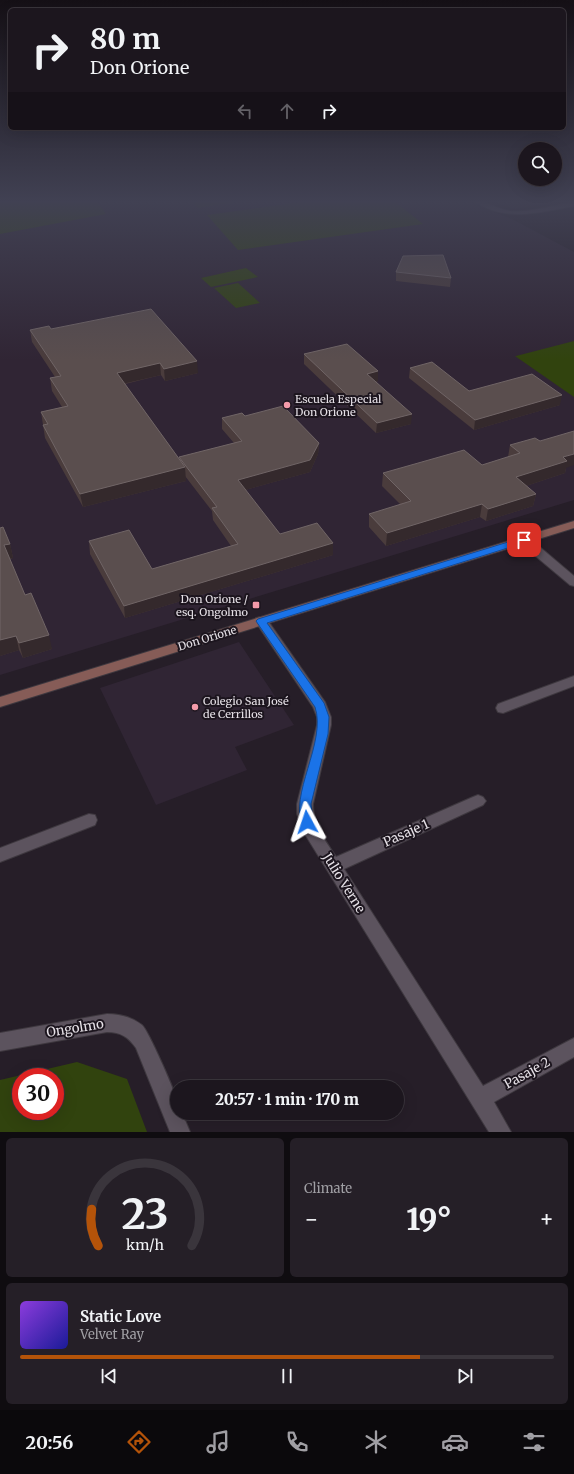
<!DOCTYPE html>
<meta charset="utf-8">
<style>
:root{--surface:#1c161e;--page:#251f27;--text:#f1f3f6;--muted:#a09fa4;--line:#3a353c;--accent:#b45309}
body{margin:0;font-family:Merriweather,serif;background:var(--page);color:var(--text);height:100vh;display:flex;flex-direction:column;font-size:15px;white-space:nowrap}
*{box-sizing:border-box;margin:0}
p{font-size:13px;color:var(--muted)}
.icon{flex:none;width:22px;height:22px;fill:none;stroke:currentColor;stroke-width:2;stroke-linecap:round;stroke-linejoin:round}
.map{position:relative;height:1132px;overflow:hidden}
.details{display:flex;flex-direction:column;gap:6px;padding:6px;background:#0f0c10;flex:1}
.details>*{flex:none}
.guide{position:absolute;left:8px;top:8px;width:558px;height:122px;border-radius:6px;box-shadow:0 4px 16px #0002,0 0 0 1px var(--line);background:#1c161e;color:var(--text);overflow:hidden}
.controls{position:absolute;left:518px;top:142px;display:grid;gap:8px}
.controls a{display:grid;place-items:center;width:44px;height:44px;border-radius:50%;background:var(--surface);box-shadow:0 4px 16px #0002,0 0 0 1px var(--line);font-size:20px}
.speed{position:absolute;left:12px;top:1068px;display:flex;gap:8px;font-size:20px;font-weight:700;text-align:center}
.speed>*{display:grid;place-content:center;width:52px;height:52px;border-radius:50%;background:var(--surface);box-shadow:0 4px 16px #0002,0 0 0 1px var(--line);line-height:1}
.speed .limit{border:6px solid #d22;background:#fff;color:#111}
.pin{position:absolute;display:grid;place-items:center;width:34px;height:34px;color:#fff;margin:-17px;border-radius:8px;box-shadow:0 2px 6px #0006}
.me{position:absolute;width:44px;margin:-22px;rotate:355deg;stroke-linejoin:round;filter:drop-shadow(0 0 3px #0008)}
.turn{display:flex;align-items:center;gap:14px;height:84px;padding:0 16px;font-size:18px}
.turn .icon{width:52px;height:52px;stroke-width:2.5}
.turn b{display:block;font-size:28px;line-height:34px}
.lanes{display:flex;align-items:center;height:38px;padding:0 16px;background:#0003;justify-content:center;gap:20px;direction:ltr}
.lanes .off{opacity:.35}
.big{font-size:30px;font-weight:800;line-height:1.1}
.details .tile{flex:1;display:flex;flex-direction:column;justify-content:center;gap:6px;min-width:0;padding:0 14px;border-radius:6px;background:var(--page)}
.details .dial{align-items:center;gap:0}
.dial svg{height:104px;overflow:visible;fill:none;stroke:var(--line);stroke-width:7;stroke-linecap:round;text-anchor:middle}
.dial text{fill:var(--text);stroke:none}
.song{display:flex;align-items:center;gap:12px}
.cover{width:48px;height:48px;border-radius:6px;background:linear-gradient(135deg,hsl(270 70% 55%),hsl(240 70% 35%))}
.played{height:4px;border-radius:2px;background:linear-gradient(90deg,var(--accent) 75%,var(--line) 75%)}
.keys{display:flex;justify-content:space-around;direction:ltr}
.heat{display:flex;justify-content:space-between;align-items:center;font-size:22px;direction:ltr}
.details .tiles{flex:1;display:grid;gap:6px;grid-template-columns:1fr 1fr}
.tile:last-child{grid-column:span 2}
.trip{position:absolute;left:170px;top:1080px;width:234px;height:40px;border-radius:20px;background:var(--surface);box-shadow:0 4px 16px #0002,0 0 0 1px var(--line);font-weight:800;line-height:40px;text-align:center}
.tab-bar{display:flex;height:64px;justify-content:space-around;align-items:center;background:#0b090c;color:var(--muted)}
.tab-bar .icon{width:28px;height:28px}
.tab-bar .current{color:var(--accent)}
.tab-bar b{font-size:18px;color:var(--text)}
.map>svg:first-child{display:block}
</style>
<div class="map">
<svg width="574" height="1132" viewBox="0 0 574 1132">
<rect width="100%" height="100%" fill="#261e28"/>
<g fill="#302534">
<path d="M0,201H467L512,219L574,252V500L0,675Z"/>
<path d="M492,201H560L514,209Z"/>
<path d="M239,642L294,725L235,747L247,770L156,805L100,688Z"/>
</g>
<g fill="#31430e" fill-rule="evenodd">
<path d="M0,201H97L106,214L0,234Z"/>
<path d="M240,201L198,208L192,201Z"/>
<path d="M307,201H394L423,224L238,250L207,215Z"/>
<path d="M246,268L258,277L211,287L201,278Z"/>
<path d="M238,283L260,303L236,308L214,288Z"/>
<path d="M574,341V397L515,356H516Z"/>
<path d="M77,1062L127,1079L147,1132H0V1080ZM21,1077H55V1111H21Z"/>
</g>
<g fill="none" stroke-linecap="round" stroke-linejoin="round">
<g stroke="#3e383f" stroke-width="2">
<g id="street">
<path d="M474,201C487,201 497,209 510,211C531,213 553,205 574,202V206C540,212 505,223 474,201Z"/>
<path d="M524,536L528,537L574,576V586L570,585L520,543L518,540L520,537Z"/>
<path d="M261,617L266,618L325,702L331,717V725L313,804C313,825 325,840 336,857L473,797L478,795L483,797L486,801L483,805L344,869L483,1086L574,1038V1057L494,1102L511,1132H489L303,831L297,814V804L317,725V717L313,707L255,621L256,618Z"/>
<path d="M574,676V686L503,713L498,712L496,708L498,704Z"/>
<path d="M89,814L95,815L97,820L95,825L0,862V848Z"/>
<path d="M107,1014C119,1014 132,1017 142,1025C148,1030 175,1091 177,1101C178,1104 177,1109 177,1113H182L190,1132H170L136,1048C128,1037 121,1032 107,1032L0,1051V1033Z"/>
</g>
</g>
<g stroke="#3e383f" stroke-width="2">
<path id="secondary" d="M574,521V528L0,707V697Z"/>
</g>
<use href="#street" fill="#5c535e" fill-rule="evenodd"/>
<use href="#secondary" fill="#865c57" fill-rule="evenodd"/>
</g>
<g fill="#4a3c3c">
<path d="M396,272L451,278L450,287L396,281Z"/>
<path d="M51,329L198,373L165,381L161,375L125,384L180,460L179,457L234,443L222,429V418L245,416L319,443L318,454L310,472L245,490L280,534L333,543V555L125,618L90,554L89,541L152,569L231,546L213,520L212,511L185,476L186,481L83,507L45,438L41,412L62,407L52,391L50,378L55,377L32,342L30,330Z"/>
<path d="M304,354L378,371V381L376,382L411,424L376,433L304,364Z"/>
<path d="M410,368L469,391L560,405L474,430L409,378Z"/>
<path d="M510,445L566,468L565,473L526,486L536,494L533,506L486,521L480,517L386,546L369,527V514L401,505L382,486L383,473L482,465L508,457Z"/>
<path d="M10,544L13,558L10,559L25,595L52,649L23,658L19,650L0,656Z"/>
</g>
<g fill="#34292c">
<path d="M197,361L198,373L165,381L164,369Z"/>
<path d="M160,363L161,375L118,385L117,373Z"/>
<path d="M378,371V381L367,384V374Z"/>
<path d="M562,395L560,405L474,430L475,420Z"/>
<path d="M412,414L411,424L376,433L377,423Z"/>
<path d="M319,443L318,454L310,472L238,492V480Z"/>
<path d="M574,454V465L566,468L565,473L514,490L516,477L563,457Z"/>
<path d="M185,467L186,481L83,507L80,494Z"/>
<path d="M536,494L533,506L486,521L488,509Z"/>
<path d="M482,504L480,517L386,546L387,533Z"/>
<path d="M333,543V555L125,618L124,606Z"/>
<path d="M10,544L13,558L7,559L4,545Z"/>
<path d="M49,635L52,649L23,658L19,643Z"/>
<path d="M16,636L19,650L0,656V640Z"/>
</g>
<g fill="#5a4e4e" stroke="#706566">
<path d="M443,255L451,278L396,272L403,256Z"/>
<path d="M151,309L197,361L164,369L160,363L117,373L185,467L80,494L43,425L48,424L41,412L68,406L50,378L61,376L30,330L49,326L51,329Z"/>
<path d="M347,344L378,371L367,374L412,414L377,423L304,354Z"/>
<path d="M432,362L469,391L532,374L562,395L475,420L410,368Z"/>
<path d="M283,406L319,443L310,460L238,480L280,534L317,523L333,543L124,606L89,541L129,530L152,569L238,544L212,508L217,507L179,457L242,441L222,418L242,413L245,416Z"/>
<path d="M574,431V454L563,457L567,461L516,477L536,494L488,509L482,504L387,533L369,514L411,501L383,473L464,450L482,465L520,453L510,445L535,438L540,441Z"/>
<path d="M3,527L10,544L4,545L25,595L31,593L49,635L19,643L16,636L0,640V528Z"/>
</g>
<linearGradient id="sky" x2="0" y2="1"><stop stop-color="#151016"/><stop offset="0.56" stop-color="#414153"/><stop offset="1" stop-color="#414153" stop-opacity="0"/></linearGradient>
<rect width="574" height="360" fill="url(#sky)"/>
<path fill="#1a73e8" stroke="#114b97" d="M521,538H524L529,540L527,542L267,623L324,703L329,717L328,734L311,804L313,822L312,826L307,827L303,826C288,796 327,742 315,707L258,624L256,621L258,619Z"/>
<g fill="#f39aa9" stroke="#1c151e" stroke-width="1.5">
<circle cx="287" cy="405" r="4"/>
<rect x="252" y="601" width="8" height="8" rx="2"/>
<circle cx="195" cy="707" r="4"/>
</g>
<g text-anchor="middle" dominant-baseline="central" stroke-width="4" stroke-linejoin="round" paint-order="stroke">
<g font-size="11" fill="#e5e0e6" stroke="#1c151e" text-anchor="start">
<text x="295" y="399">Escuela Especial<tspan x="295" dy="13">Don Orione</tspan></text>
<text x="248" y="599" text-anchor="end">Don Orione /<tspan x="248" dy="13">esq. Ongolmo</tspan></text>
<text x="203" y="701">Colegio San José<tspan x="203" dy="13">de Cerrillos</tspan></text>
</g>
<g font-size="11" fill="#e5e0e6" stroke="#1c151e">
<text transform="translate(207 638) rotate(-17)">Don Orione</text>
</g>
<g font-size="13" fill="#e5e0e6" stroke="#1c151e">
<text transform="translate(406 833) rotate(-24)">Pasaje 1</text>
<text transform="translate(344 883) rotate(58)">Julio Verne</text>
<text transform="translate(75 1028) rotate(-9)">Ongolmo</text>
<text transform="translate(527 1073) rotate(-29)">Pasaje 2</text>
</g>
</g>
</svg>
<div class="controls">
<a><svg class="icon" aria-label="search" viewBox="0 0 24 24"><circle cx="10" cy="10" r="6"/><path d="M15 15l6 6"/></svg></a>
</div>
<div class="speed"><div class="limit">30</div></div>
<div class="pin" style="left:524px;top:540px;background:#d93025"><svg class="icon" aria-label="arrive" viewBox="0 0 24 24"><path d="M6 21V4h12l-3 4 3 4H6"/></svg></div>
<svg class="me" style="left:307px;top:822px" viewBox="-20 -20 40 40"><path d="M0-17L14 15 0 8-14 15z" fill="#1a73e8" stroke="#fff" stroke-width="4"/></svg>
<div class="trip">20:57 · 1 min · 170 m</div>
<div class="guide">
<div class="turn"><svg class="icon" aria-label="right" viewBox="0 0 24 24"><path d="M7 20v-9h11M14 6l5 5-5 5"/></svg><div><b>80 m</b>Don Orione</div></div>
<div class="lanes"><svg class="icon off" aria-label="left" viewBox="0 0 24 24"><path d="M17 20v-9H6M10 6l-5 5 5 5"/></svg><svg class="icon off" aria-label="ahead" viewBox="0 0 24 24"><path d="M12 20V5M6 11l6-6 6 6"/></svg><svg class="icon" aria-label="right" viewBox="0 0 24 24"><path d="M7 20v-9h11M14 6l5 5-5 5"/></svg></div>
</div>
</div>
<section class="details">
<div class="tiles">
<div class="tile dial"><svg viewBox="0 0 100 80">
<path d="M14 69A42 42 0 1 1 86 69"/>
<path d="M14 69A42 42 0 0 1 9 41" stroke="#b45309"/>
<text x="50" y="56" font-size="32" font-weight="700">23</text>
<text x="50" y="72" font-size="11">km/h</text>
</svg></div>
<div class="tile"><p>Climate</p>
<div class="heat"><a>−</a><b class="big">19°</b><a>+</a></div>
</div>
<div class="tile">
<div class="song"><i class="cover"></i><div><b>Static Love</b><p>Velvet Ray</p></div></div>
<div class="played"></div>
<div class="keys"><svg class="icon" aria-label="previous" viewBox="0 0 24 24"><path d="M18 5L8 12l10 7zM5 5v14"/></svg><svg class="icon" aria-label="pause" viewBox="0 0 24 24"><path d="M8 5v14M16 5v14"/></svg><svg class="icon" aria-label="next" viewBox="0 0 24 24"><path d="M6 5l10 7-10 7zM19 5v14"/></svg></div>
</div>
</div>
</section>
<nav class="tab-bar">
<b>20:56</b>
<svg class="icon current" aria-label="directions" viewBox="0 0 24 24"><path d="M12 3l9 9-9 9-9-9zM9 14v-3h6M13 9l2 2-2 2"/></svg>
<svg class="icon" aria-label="music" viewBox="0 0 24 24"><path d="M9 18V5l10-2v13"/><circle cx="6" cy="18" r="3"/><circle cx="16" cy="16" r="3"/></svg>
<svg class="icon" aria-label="phone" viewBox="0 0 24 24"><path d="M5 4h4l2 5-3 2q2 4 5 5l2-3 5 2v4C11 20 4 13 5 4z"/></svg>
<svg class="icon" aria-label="climate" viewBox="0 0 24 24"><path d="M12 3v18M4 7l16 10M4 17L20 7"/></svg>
<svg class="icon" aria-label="car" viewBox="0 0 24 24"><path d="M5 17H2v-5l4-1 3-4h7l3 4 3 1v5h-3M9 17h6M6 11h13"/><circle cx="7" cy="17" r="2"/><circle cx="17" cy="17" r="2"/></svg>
<svg class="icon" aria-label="filters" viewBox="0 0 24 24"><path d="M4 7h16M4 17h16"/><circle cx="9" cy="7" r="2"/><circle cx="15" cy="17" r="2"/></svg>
</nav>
